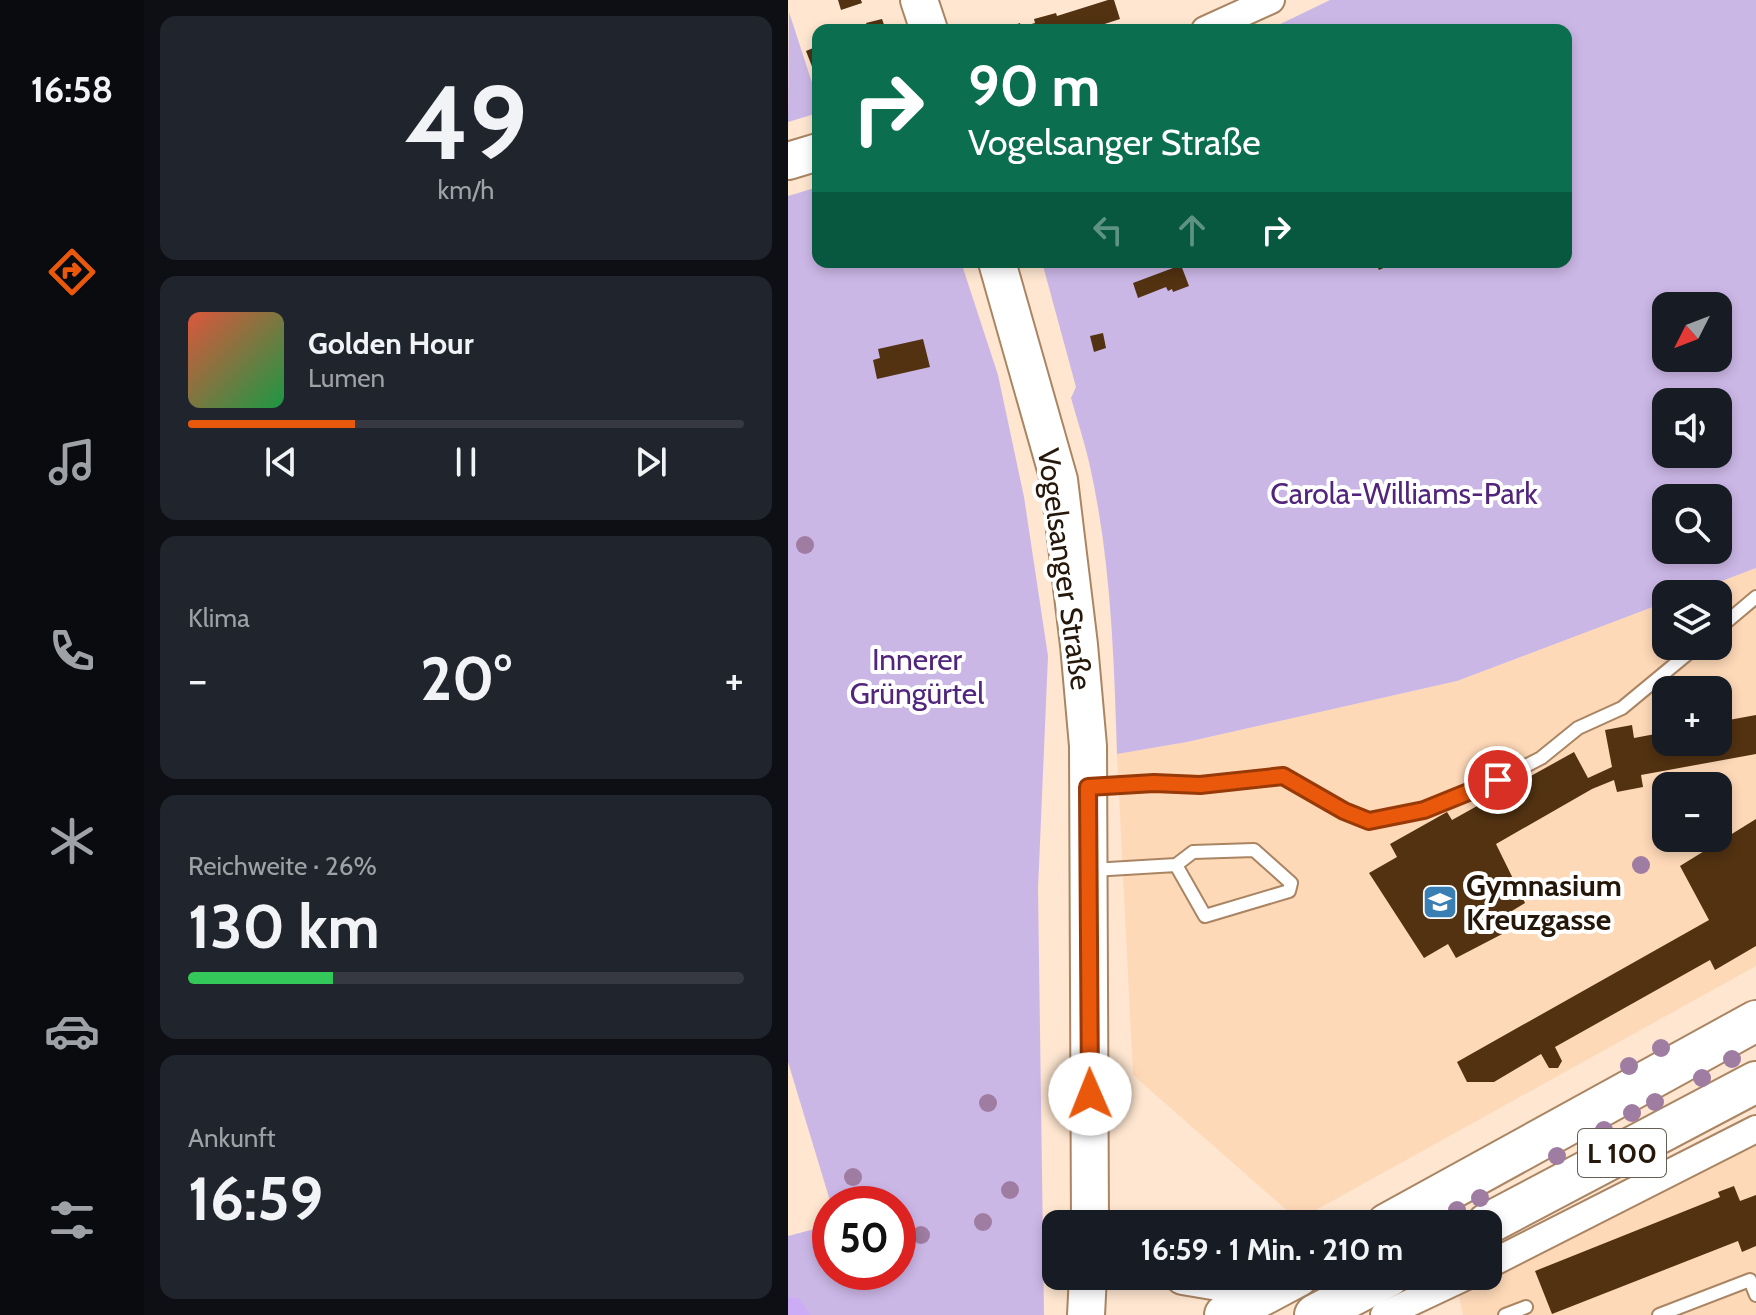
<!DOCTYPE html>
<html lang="de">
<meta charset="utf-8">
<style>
:root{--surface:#171b24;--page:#20242c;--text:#f1f3f6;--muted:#9ea1a6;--line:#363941;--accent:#ea580c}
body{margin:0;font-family:Cabin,sans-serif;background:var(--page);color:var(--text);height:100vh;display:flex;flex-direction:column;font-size:30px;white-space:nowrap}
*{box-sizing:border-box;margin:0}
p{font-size:26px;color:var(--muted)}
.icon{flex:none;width:44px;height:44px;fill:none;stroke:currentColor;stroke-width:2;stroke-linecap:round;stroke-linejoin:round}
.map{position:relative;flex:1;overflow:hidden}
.panel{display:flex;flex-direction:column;gap:16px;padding:16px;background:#0d0f14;width:644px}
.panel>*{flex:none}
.banner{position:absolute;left:24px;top:24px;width:760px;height:244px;border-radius:16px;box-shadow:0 4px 12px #0003;background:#0b6e4f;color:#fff;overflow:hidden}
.needle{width:52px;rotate:228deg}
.buttons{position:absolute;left:864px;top:292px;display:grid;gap:16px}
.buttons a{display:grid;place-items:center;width:80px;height:80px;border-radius:16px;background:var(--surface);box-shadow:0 4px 12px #0003;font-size:40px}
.speed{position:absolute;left:24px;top:1186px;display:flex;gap:16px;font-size:40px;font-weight:700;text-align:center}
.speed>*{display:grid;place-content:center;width:104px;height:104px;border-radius:50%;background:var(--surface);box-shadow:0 4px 12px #0003;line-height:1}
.speed .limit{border:12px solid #d22;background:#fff;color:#111}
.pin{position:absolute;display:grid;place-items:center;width:68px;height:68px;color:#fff;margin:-34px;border:4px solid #fff;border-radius:50%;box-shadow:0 2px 8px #0007}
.me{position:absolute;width:88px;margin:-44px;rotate:359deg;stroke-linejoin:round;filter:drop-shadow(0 0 6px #0008)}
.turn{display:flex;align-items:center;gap:28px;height:168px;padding:0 24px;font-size:36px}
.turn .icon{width:104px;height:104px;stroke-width:2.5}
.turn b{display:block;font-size:56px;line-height:68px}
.lanes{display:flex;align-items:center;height:76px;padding:0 24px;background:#0003;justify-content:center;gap:40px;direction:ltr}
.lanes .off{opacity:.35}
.big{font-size:60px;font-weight:700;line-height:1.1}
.panel .card{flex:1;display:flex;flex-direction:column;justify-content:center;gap:12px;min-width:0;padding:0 28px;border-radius:16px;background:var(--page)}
.panel .dial{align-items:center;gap:0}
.dial b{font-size:104px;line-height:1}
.song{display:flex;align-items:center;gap:24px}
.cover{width:96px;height:96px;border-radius:12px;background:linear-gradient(135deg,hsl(10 70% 55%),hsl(140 70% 35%))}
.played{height:8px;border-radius:4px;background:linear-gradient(90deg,var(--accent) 30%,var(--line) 30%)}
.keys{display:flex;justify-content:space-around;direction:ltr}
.heat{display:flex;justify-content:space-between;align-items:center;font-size:44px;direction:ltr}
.charge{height:12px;border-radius:6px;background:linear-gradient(90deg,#34c759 26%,var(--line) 0)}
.trip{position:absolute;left:254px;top:1210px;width:460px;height:80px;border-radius:16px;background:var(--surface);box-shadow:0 4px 12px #0003;font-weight:700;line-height:80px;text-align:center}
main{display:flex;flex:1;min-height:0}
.tabs{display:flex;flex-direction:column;width:144px;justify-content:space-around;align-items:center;background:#090b0e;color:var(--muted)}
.tabs .icon{width:56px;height:56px}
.tabs .selected{color:var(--accent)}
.tabs b{font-size:36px;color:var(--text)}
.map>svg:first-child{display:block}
</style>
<main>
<nav class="tabs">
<b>16:58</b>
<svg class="icon selected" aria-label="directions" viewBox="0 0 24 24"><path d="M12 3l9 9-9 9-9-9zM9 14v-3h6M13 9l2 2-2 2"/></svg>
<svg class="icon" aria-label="music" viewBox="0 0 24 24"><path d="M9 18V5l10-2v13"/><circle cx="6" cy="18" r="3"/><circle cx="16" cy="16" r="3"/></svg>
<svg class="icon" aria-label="phone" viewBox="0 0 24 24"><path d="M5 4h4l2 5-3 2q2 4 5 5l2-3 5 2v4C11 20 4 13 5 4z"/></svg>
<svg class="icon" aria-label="climate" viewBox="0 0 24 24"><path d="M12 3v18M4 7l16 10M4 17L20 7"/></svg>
<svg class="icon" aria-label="car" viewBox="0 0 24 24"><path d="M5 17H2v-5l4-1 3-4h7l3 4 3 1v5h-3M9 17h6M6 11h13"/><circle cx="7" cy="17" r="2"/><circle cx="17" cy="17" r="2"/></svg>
<svg class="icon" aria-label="filters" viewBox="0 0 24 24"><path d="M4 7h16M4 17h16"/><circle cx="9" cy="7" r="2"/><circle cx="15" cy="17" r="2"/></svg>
</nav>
<section class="panel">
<div class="card dial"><b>49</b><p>km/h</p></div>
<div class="card">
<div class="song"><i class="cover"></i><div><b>Golden Hour</b><p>Lumen</p></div></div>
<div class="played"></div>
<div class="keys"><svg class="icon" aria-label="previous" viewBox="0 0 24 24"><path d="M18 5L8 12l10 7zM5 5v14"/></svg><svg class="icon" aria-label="pause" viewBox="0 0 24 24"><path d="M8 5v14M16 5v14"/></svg><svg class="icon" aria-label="next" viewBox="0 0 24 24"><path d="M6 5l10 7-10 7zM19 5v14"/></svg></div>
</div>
<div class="card"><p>Klima</p>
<div class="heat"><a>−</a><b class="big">20°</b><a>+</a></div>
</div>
<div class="card"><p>Reichweite · 26%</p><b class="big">130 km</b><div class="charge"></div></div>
<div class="card"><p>Ankunft</p><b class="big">16:59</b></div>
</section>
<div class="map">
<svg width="968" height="1315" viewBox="0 0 968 1315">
<rect width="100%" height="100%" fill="#fee6d0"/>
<g fill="#fed9b8" fill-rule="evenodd">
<path d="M968,568V966L510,1220L345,1075L329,754L399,742L669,681L878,602V646H930V594H900ZM878,690H930V742H878ZM878,786H930V838H878Z"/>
<path d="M968,1139V1315H675L670,1293Z"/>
</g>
<g fill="#cbb7e6" fill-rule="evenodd">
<path d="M542,0H968V568L900,594H878V602L669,681L399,742L329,754C326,657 323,558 301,462C296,441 289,419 283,398L288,387L254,262H778V30H480ZM878,306H930V358H878ZM878,402H930V454H878ZM878,498H930V550H878Z"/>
<path d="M1,12L30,101V113L0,122Z"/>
<path d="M30,187V262H173L210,375L236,497L260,656L250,889L256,1315H0V1236L42,1225V1272H110V1204H43L0,1062V196Z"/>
</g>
<path fill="#ccacf7" d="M0,1297L11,1298L22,1315H0Z"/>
<g fill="#523211">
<path d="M50,0H73L74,3L53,10Z"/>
<path d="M320,0H326L332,19L298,30H212L232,23L233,27L247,23L246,19L268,13L269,16Z"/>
<path d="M94,19L98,30H81L78,23Z"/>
<path d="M30,46V82L18,51Z"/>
<path d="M587,262H600L602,265L591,270Z"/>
<path d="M393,265L401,286L385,292L384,289L380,291L378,287L350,298L345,283Z"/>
<path d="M315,333L318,348L306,352L302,336Z"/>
<path d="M135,339L142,367L89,379L85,360L92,358L90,349Z"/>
<path d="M968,715V754L853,775L855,787L829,792L826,780L804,789L708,844L737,903L714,917L720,931L668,958L660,944L636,958L581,873L609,857L602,844L659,812L664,820L786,752L800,778L824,767L817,730L844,725L846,738L878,732V742H930V722Z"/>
<path d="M968,819V946L927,970L922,960L767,1047L774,1061L770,1068H761L753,1054L706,1082H679L669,1062L921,920L892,866Z"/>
<path d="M946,1186L952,1201L968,1195V1246L954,1252L950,1241L764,1314L747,1271L932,1197L930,1192Z"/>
</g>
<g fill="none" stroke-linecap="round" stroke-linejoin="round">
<g stroke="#aa8563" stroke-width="16">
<g id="lane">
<path d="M930,629L968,597"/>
<path d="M303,787L366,783L412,785L495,776L556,811L581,821L636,810L710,780L753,758L790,728L834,708L909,646"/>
<path d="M304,870L388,865L417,916L501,891L503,883L466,850L405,852L388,865"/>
<path d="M717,1315L738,1307"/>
<path d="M871,1315L962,1280L968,1295"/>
</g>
</g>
<g stroke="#aa8563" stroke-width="30">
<g id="street">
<path d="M417,30L483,0"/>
<path d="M700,1265L968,1129"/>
<path d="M596,1315L679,1276"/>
</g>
</g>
<g stroke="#aa8563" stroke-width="40">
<g id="secondary">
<path d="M131,0L141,30"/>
<path d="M0,161L30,152"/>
<path d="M209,262L271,480L291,645L300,746L302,1224"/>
<path d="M395,1276L484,1291"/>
<path d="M298,1315L300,1276"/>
</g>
</g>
<g stroke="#aa8563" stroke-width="44">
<g id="primary">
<path d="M599,1224L968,1021"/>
<path d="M699,1224L968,1082"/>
<path d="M437,1315L510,1276"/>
<path d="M527,1315L601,1276"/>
</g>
</g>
<use href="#lane" stroke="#fff" stroke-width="12"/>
<use href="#street" stroke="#fff" stroke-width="26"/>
<use href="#secondary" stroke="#fff" stroke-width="36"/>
<use href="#primary" stroke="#fff" stroke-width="40"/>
</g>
<g fill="#9f7ca1">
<circle cx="17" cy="545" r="9"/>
<circle cx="853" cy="865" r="9"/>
<circle cx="760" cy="924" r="9"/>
<circle cx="873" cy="1048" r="9"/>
<circle cx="944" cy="1059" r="9"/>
<circle cx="841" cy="1066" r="9"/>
<circle cx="914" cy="1078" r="9"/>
<circle cx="867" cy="1102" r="9"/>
<circle cx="200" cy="1103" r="9"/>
<circle cx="844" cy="1113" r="9"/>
<circle cx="816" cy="1130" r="9"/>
<circle cx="769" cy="1156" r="9"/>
<circle cx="65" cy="1177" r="9"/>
<circle cx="222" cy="1190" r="9"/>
<circle cx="692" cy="1198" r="9"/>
<circle cx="669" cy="1210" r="9"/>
<circle cx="195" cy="1222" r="9"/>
<circle cx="133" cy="1235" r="9"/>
</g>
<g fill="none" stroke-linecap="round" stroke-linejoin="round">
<g stroke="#983908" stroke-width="20">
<path id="route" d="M302,1094L300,787L366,783L412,785L495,776L556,811L581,821L636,810L710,780"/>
</g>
<use href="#route" stroke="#ea580c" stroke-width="14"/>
</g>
<defs>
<g id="school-square" transform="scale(1.8)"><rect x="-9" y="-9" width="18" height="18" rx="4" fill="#397fb4" stroke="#fff"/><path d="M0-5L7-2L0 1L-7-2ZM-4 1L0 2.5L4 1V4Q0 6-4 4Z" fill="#fff"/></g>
</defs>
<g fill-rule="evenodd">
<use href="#school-square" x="652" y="902"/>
</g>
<g text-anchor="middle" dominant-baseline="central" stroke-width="8" stroke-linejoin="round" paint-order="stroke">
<rect fill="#fff" stroke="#665d53" stroke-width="2" x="790" y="1129" width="88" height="48" rx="6"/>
<g font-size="28" font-weight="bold" fill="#251709">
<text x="834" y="1153">L 100</text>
</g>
<g font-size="30" fill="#51257b" stroke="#fff">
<text x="616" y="493">Carola-Williams-Park</text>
<text x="129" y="659">Innerer<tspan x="129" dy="34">Grüngürtel</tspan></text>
</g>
<g font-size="30" fill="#251709" stroke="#fff">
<text transform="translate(277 569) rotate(82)">Vogelsanger Straße</text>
</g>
<g font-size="30" font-weight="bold" fill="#251709" stroke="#fff" text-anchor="start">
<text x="678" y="885">Gymnasium<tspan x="678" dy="34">Kreuzgasse</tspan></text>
</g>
</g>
</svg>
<div class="buttons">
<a><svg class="needle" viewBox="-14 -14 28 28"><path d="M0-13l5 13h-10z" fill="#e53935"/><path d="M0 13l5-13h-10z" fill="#9ea1a6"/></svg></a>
<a><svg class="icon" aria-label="sound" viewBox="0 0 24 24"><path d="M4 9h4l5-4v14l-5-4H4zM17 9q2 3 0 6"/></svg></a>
<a><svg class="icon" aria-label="search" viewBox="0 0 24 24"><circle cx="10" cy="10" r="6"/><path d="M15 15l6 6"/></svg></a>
<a><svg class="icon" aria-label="layers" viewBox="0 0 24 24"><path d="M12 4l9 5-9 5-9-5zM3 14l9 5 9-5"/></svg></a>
<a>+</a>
<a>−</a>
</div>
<div class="speed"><div class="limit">50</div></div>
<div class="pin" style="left:710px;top:780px;background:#d93025"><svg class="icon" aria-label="arrive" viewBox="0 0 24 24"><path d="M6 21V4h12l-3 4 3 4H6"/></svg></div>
<svg class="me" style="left:302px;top:1094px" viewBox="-20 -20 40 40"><circle r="19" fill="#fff"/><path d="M0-13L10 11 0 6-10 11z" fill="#ea580c"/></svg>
<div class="trip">16:59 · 1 Min. · 210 m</div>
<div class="banner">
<div class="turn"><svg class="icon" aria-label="right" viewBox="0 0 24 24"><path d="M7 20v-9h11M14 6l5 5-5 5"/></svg><div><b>90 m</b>Vogelsanger Straße</div></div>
<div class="lanes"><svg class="icon off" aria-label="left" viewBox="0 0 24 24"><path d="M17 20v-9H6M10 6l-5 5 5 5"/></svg><svg class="icon off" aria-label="ahead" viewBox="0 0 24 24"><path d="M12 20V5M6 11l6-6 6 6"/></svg><svg class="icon" aria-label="right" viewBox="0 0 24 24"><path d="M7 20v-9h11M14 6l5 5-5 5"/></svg></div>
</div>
</div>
</main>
